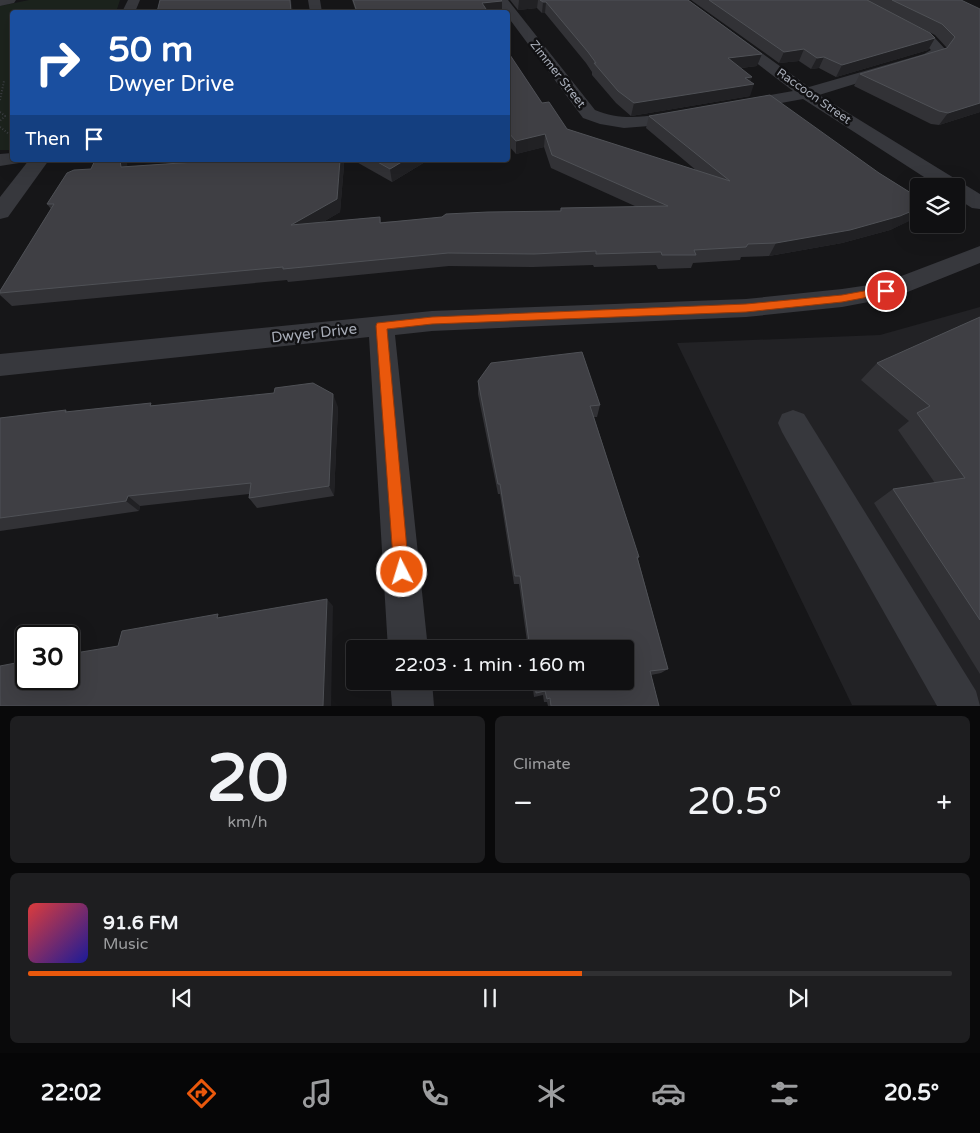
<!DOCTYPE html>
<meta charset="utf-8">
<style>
:root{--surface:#101012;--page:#1e1e20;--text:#f1f3f6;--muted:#9c9d9f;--line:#303032;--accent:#ea580c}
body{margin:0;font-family:"Varela Round",sans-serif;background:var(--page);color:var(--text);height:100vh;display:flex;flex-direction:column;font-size:19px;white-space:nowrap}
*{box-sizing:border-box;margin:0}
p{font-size:16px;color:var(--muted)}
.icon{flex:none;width:28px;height:28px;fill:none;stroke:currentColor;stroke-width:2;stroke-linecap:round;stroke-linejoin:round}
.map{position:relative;height:706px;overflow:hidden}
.panel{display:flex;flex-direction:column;gap:10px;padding:10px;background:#09090a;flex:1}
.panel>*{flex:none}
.guide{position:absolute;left:10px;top:10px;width:500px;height:152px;border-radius:5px;box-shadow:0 5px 20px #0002,0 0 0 1px var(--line);background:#1a4fa0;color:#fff;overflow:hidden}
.fabs{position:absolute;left:910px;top:178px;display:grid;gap:10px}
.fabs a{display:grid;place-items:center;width:55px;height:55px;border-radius:5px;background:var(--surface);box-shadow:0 5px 20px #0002,0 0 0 1px var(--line);font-size:25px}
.speed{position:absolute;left:15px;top:625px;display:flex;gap:10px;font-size:25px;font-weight:700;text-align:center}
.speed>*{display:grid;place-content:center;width:65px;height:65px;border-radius:50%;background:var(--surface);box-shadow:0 5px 20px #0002,0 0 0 1px var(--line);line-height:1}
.speed .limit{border:2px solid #111;border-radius:8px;background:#fff;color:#111}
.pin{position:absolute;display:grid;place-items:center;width:42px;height:42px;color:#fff;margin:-21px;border:2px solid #fff;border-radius:50%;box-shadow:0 1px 5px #0007}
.me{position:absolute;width:55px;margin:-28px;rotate:355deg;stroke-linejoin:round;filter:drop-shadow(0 0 4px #0008)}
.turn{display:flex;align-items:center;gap:18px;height:105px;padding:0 15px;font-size:22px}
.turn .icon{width:65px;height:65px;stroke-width:2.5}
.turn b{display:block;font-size:35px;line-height:42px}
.then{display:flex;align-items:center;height:48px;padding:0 15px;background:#0003;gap:10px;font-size:19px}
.big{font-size:38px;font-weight:600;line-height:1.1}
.panel .card{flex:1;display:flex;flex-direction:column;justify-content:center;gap:8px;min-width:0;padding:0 18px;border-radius:8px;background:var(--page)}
.panel .dial{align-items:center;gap:0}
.dial b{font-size:65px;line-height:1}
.song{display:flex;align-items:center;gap:15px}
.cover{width:60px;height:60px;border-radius:8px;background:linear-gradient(135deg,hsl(0 70% 55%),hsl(240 70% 35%))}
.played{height:5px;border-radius:2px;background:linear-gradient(90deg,var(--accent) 60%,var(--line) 60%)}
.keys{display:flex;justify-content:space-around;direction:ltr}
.heat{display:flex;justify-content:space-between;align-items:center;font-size:28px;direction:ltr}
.panel .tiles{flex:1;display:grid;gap:10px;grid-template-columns:1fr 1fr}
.card:last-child{grid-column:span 2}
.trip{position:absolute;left:346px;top:640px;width:288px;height:50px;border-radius:5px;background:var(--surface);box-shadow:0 5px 20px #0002,0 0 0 1px var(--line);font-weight:600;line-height:50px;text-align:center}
.tab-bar{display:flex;height:80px;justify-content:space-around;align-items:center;background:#060607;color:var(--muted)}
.tab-bar .icon{width:35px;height:35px}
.tab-bar .on{color:var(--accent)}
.tab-bar b{font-size:22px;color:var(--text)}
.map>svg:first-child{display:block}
</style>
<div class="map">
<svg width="980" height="706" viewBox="0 0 980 706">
<rect width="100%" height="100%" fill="#161618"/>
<path fill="#222225" d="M980,307V705H852L677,343L880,335Z"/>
<path fill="#1c231d" d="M29,0H120L116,12H12V150H0V6Z"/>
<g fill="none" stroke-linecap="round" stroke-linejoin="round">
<g stroke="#3d3f44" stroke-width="2" stroke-dasharray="1 2" stroke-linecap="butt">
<path d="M0,100L4,81"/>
<path d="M0,112L5,116L0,121"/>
<path d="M0,127L9,134"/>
</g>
<g fill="#37383d" fill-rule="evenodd">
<path d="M0,0H16L14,3L0,6Z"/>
<path d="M128,0H140L135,12H122Z"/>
<path d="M308,0H320L322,12H310Z"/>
<path d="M495,0H508L595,110C625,123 655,115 686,110L692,111L695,115L692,119L686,120L649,126L624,128L600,124L583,118L508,17V12H504Z"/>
<path d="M674,0H688L809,87L924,54L931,50L924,43L845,0H861L934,37L946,50L939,58L819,95L980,194V209L972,208L956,198V186H938L803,99L738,111L732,110L729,106L732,102L793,91Z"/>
<path d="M12,153V160H21L19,163L0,166V154Z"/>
<path d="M29,160H49L8,217L0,219V197Z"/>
<path d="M980,246V263L895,297L842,307L746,317L432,331L395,335L428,649H388L369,337L0,376V354L432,311L746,299L842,289L883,283Z"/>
<path d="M793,410L804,414L976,691L980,706H937L782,432L778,423L782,414Z"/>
<path d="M390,681H432L434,706H392Z"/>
</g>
</g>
<g fill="#323236">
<path d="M352,0H501L502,1V12H356Z"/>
<path d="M510,0H688L757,66L741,68L750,81V96L631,116L616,103L592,75V72L586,63L545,13H542L537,8L518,10Z"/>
<path d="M691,0H961L980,112L939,125L931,124L854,86L860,74L947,48L935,35L908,22L935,38L928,50L836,77L819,68L811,69L799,61L779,63Z"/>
<path d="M508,52L542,103L567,129L697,171L646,128L649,116L879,173L919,198V216L890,230L842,243L769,256L741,257L740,260L693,263L691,268L658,269L656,265L594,267L593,265L533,267L449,266L288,282L287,280L12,306L0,295V291L51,209L47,204L91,169L225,160H343L344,165L340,212L323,222L380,217L381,222L560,211L561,208L637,207L551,168L544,147L516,154L508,145Z"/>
<path d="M353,160H424L425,162L392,182Z"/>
<path d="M980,317V674L874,503L893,489L935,483L898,430L909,421L861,380L877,363Z"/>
<path d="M478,381L600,405L597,417H594L639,557L638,559L668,669L661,673L651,675L659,706H548L547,702H544L543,695L534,697L532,681H625V649H528L519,584H514L500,494H498L478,394Z"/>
<path d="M154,405L338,407L334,496L257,508L249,498V494L140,506L139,511L0,531V418L66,410L67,412Z"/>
</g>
<g fill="#212124">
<path d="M290,0H291L293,12H291Z"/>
<path d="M519,0H538L537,8L518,10Z"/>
<path d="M502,1V12H482V3Z"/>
<path d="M543,2H546L545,13H542Z"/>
<path d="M935,38L928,50L836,77L842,65Z"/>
<path d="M804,49L799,61L779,63L784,52Z"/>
<path d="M762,54L757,66L724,70L728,58Z"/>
<path d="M824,57L819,68L811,69L817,58Z"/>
<path d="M752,77L749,85L754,84L750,96L631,116L634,103Z"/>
<path d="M980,103V112L939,125L948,113Z"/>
<path d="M545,134L544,147L516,154V141Z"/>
<path d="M120,160H127L128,180L121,167Z"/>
<path d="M340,160H343L344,165L340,212L296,238L291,225Z"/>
<path d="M405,160H424L425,162L392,182L390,169Z"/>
<path d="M919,208L918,217L890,230L842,243L769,256L776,243Z"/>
<path d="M333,394L338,407L334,496L329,486Z"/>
<path d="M128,496L140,506L139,511L126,501Z"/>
<path d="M327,599L333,606L331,706H323Z"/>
</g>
<g fill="#3f3f44" stroke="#4f5156">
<path d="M160,0H290L291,12H157Z"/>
<path d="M353,0H501L502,1L482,3L488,12H357Z"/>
<path d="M540,0H688L762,54L728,58L752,77L745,78L754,84L634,103L618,91L594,63H596L588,52L546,2H543Z"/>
<path d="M709,0H867L930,33L935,38L842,65L824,57L817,58L804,49L784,52Z"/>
<path d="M892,0H961L980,9V103L948,113L939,111L860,74L947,48L955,37L942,24Z"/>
<path d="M508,52L542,103L549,102L567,129L730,181L649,116L770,95L879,173L919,198V208L900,216L850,230L776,243L748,244L746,247L694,250L696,255H662L661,252L596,254V251L534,254L448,253L283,269V267L0,293V291L54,204H47L67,173L74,170L91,169L95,160H120L121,167L225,160H340L337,199L291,225L380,217V223L442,217L446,214L488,212L561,211V208L668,206L552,155L545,134L516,141L508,132Z"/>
<path d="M374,160H405L390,169Z"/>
<path d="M980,317V620L893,489L965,478L917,413L930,406L877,363Z"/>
<path d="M582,352L600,405L590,406L639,557H637L668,669L650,671L659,706H551L550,698L547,699L545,691L536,693L535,681H625V649H530L520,576H515L500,484H498L478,381L491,363Z"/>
<path d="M313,383L333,394L329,486L249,498L251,483L128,496L126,501L0,518V418L66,410L65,412L151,403L150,406L274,393L275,388Z"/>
<path d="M327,599L323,706H0V666L26,661V679H69V654L118,646L122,631L218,614L217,618Z"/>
</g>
<path fill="#ea580c" stroke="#983908" d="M886,287L890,288L891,291L890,293L842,302L746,312L432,324L387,329L409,572L407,577L402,580L396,577L394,572L376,326L377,323L432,317L746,304L842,295Z"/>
<g text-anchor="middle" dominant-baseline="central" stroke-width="5" stroke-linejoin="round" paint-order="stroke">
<g font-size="12" fill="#a8adb8" stroke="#111113">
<text transform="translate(558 74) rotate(52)">Zimmer Street</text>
<text transform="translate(814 96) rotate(35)">Raccoon Street</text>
</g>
<g font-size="15" fill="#a8adb8" stroke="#111113">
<text transform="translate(314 333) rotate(-6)">Dwyer Drive</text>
</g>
</g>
</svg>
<div class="fabs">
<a><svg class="icon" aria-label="layers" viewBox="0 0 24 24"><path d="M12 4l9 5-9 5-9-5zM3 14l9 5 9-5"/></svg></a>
</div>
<div class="speed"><div class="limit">30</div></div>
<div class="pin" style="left:886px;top:291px;background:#d93025"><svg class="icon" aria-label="arrive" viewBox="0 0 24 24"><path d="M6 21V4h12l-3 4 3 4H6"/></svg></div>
<svg class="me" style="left:402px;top:572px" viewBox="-20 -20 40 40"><circle r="17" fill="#ea580c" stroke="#fff" stroke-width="3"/><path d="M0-11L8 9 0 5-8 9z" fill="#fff"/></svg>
<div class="trip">22:03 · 1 min · 160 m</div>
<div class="guide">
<div class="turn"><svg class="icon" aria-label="right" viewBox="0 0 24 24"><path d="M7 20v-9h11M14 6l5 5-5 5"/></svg><div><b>50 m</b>Dwyer Drive</div></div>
<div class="then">Then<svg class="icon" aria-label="arrive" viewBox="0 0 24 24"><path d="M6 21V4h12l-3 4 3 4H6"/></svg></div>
</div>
</div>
<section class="panel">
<div class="tiles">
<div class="card dial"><b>20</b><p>km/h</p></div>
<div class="card"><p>Climate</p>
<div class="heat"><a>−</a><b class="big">20.5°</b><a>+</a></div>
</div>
<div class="card">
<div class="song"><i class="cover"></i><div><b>91.6 FM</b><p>Music</p></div></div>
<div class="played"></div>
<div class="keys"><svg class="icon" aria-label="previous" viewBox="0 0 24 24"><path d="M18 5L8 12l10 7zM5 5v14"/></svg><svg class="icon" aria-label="pause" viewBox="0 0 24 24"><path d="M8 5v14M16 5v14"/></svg><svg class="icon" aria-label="next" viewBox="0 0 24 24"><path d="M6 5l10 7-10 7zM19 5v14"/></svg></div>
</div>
</div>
</section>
<nav class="tab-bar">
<b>22:02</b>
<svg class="icon on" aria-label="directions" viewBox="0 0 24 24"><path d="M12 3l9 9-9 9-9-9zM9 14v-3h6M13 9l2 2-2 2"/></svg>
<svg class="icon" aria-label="music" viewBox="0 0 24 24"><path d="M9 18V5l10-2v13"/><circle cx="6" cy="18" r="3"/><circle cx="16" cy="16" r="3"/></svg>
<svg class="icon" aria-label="phone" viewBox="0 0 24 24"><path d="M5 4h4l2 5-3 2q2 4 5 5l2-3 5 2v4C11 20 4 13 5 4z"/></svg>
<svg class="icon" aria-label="climate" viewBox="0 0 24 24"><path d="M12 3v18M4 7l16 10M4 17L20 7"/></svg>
<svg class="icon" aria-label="car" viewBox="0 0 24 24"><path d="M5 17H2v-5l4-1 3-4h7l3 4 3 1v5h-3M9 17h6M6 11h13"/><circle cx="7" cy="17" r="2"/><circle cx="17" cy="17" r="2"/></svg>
<svg class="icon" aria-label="filters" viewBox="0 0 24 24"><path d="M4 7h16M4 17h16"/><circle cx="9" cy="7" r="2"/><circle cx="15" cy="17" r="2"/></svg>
<b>20.5°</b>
</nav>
